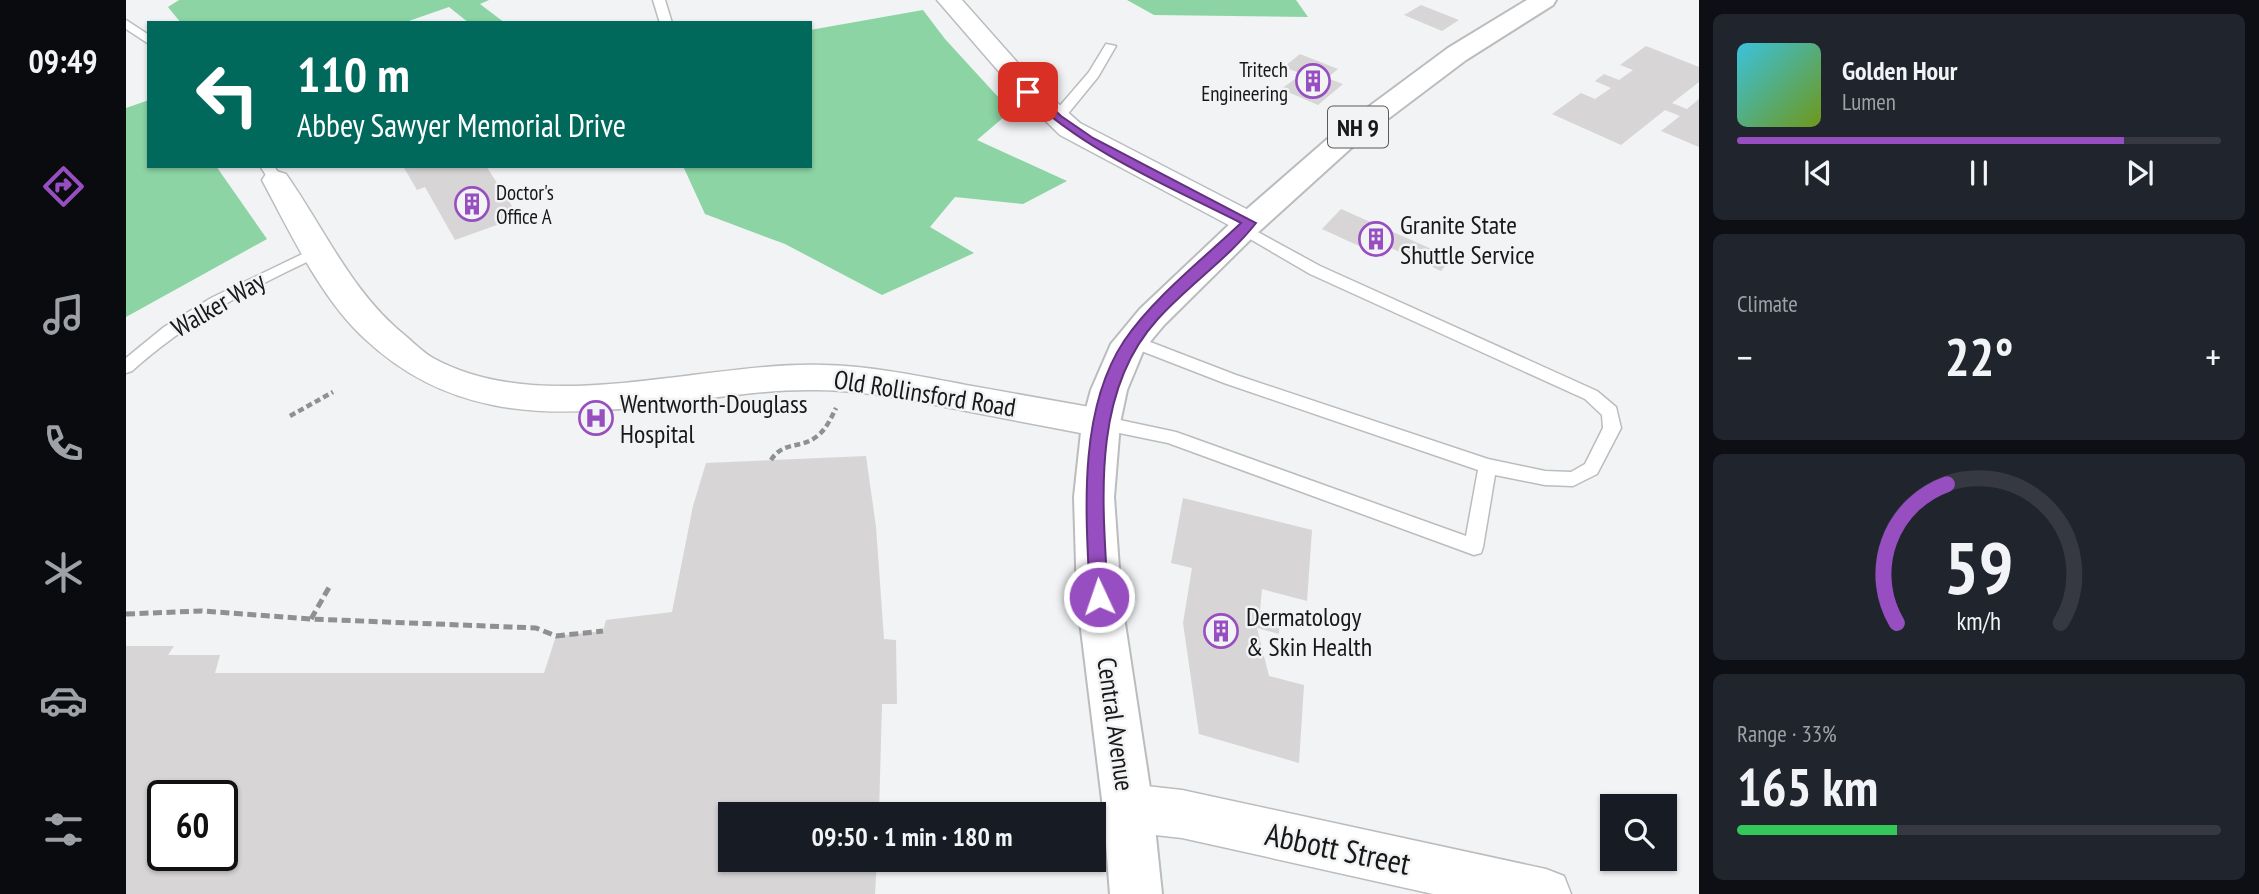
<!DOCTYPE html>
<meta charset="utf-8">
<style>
:root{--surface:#171b24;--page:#20242c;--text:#f1f3f6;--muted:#9ea1a6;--line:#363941;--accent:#974ec0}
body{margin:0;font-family:"PT Sans Narrow",sans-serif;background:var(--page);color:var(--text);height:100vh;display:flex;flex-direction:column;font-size:26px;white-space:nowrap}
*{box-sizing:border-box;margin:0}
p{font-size:23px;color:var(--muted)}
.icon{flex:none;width:38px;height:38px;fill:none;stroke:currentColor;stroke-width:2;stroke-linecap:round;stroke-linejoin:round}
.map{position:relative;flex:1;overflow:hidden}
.side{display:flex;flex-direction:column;gap:14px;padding:14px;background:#0d0f14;width:560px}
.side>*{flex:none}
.top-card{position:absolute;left:21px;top:21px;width:665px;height:147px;border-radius:0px;box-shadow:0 2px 5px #0004;background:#00695c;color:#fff;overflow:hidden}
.tools{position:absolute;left:1474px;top:794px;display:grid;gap:14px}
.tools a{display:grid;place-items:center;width:77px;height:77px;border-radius:0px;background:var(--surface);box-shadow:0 2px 5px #0004;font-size:35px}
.speed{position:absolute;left:21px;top:780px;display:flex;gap:14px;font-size:35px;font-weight:700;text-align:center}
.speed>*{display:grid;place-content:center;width:91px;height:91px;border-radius:50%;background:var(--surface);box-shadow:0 2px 5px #0004;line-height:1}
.speed .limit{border:4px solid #111;border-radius:10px;background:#fff;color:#111}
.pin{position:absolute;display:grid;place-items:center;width:60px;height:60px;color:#fff;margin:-30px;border-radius:14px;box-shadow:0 4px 10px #0006}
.me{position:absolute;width:77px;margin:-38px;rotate:357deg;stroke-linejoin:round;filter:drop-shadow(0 0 5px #0008)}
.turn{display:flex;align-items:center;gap:24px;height:147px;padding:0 35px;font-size:32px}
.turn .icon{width:91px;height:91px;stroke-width:2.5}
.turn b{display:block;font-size:49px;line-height:60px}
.big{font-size:52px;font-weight:700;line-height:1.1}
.side .card{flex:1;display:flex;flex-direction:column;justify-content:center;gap:10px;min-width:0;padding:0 24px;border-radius:10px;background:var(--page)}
.side .dial{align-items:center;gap:0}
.dial svg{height:182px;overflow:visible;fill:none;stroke:var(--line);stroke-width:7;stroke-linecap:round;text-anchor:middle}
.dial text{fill:var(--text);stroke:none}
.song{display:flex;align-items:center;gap:21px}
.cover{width:84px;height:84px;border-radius:10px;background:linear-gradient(135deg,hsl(190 70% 55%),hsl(80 70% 35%))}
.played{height:7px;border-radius:4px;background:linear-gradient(90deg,var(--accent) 80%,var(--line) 80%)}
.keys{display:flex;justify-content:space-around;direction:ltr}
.heat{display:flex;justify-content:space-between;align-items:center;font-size:38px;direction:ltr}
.charge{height:10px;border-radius:5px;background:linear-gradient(90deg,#34c759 33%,var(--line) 0)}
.trip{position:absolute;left:592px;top:802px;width:388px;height:70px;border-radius:0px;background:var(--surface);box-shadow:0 2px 5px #0004;font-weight:700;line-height:70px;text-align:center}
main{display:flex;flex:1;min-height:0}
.dock{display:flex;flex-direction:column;width:126px;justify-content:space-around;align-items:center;background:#090b0e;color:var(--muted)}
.dock .icon{width:49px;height:49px}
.dock .selected{color:var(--accent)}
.dock b{font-size:32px;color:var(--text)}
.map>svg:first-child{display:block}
</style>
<main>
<nav class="dock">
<b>09:49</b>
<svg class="icon selected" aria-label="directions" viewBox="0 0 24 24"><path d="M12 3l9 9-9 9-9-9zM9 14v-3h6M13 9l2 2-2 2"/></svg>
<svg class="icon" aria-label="music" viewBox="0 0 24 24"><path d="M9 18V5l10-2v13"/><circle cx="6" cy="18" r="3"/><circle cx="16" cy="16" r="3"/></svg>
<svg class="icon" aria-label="phone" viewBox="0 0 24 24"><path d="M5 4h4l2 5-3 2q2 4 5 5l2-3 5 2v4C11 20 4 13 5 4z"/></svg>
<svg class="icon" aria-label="climate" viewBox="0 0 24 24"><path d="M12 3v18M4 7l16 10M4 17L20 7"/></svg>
<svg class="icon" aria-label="car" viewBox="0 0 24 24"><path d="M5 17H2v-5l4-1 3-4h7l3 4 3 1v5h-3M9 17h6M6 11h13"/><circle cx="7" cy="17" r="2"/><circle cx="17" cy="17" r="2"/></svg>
<svg class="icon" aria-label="filters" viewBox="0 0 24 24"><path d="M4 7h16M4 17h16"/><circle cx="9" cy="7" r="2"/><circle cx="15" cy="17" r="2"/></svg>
</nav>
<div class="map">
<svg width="1573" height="894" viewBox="0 0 1573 894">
<rect width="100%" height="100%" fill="#f1f3f4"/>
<g fill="#8cd4a4">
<path d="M53,0H363L354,4L379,23H343L323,7L277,23H55L42,7Z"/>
<path d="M1001,0H1170L1182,17L1028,15Z"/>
<path d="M797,10L819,39L885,111L851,140L941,181L897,204L829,197L804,227L848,253L756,295L659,244L579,214L557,166H684V30Z"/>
<path d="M23,100V166H90L141,239L0,317V108Z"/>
</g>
<g fill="#d7d5d5" fill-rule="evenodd">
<path d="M1295,5L1333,20L1316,31L1278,15Z"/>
<path d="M1520,46L1573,67V82L1546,103L1561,109L1573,99V147L1535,131L1554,116L1539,110L1495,145L1426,114L1455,93L1469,99L1485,88L1469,81L1478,74L1493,80L1507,70L1494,65Z"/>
<path d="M1174,54L1212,69L1201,78L1217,84L1192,105L1155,89L1176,74L1158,67Z"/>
<path d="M277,166H360L393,217L329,240L299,187L291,190Z"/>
<path d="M1215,209L1326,258L1315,271L1265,248L1257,257L1196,229Z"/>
<path d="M740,456L750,527L758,639L770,640L771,704H756L753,814H604V859H751L749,894H0V646H48L42,655H94L89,673H418L430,636L477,631L480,620L546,612L567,506L580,463ZM37,796H96V856H37Z"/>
<path d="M1057,498L1186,530L1181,601L1136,589L1134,611L1154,616L1153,634L1131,628L1143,676L1178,685L1173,763L1073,734L1057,623L1066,568L1045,563Z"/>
</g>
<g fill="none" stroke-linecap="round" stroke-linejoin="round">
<g stroke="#bbbcbd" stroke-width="3">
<g id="service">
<path d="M527,0H539L546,23H534Z"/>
<path d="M0,20L23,35V44L0,29Z"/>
<path d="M980,44L990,46L972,77L936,121H926V115L963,72Z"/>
<path d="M134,166H148L157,180L155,183H145Z"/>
<path d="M1117,224L1194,266L1471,391L1490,407L1495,428L1471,474L1447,486L1419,485L1369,475L1357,547L1355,553L1348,555L1042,443L969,428L966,423L969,418L975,416L1050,432L1340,536L1352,470L1098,383L1000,345L998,341L1006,335L1110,375L1362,459L1419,471L1445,472L1459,464L1477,428L1476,415L1459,399L1184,274L1112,232V226Z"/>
<path d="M191,247L198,252L196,255C127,287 62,320 6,371L0,373V358L38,327L85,298Z"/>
</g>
</g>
<g stroke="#bbbcbd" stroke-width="3">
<g id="minor">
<path d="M811,0H836L912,86L954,123L1134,216L1138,223L1134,230L1123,232L1112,230L934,135L894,96Z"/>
<path d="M150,171L160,174C200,231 226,294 282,338C290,345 298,353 307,358C418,419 577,361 698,365C746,366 793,376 840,385C885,393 930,401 975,409L988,413L993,423L988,433L975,437C930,428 885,420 840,411C788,401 736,389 683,390C627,390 571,401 515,407C411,418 319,414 239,339C195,299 164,232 136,180L140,174Z"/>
<path d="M1002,784L1056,790L1420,869L1438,876L1445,894H1307L1056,838L1002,832L985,825L978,808L985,791Z"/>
</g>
</g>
<g stroke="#bbbcbd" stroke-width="4">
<path id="primary" d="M1401,0H1430L1427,5L1340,60L1234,140L1128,236L1038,325L1018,349L1001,390L994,423L988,497L995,597L1027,808L1036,894H984L977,808L951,597L948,497L956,423L965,390L985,344L1014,309L1106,222L1214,128L1322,48Z"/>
</g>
<g stroke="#8f9091" stroke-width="4.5" stroke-dasharray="6 3.5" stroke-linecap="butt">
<path d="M164,416L207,392"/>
<path d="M645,460C657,441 674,449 690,437C700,430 705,418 710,408"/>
</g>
<g stroke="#8f9091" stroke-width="5" stroke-dasharray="9 4.5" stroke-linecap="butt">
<path d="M0,614L76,611L185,619L410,628L430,636L477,631"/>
<path d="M185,619L205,584"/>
</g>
<use href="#service" fill="#fff" fill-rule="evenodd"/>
<use href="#minor" fill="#fff" fill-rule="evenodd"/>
<use href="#primary" fill="#fff" fill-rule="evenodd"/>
</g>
<path fill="#974ec0" stroke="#62337d" stroke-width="2" d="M899,89H906L935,116L967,138L1130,223C1102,259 1061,286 1031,320C964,394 977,505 982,597L979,602L973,604L966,602L964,597C960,516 951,412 998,341C1027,298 1077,259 1115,223C1040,185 960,152 899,94Z"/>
<defs>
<g id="building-ring" transform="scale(1.75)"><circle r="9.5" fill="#f1f3f4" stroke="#974ec0" stroke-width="1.5"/><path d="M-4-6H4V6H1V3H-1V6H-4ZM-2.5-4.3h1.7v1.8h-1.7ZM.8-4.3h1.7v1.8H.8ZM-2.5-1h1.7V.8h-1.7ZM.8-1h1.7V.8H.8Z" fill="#974ec0"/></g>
<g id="hospital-ring" transform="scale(1.75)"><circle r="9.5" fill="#f1f3f4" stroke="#974ec0" stroke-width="1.5"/><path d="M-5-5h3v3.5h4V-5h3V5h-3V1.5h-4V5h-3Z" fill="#974ec0"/></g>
</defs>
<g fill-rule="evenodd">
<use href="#building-ring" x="1187" y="81"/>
<use href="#building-ring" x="346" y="204"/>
<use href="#building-ring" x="1250" y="239"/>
<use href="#hospital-ring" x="470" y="418"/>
<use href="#building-ring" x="1095" y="631"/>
</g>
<g text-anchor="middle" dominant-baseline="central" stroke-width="5" stroke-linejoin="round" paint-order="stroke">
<g font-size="21" fill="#181819" stroke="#f1f3f4" text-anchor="end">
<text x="1162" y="69">Tritech<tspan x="1162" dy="24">Engineering</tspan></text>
<text x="370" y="192" text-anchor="start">Doctor's<tspan x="370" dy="24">Office A</tspan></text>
</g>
<rect fill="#f1f3f4" stroke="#595a5b" stroke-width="2" x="1202" y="106.5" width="60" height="41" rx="5"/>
<g font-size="24" font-weight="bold" fill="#181819">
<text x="1232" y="127">NH 9</text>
</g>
<g font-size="26" fill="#181819" stroke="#f1f3f4" text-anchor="start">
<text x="1274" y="224">Granite State<tspan x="1274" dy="30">Shuttle Service</tspan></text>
<text x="494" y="403">Wentworth-Douglass<tspan x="494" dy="30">Hospital</tspan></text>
<text x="1120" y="616">Dermatology<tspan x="1120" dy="30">&amp; Skin Health</tspan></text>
</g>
<g font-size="26" fill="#181819" stroke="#f1f3f4">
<text transform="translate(92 304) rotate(-30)">Walker Way</text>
<text transform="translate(799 393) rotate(9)">Old Rollinsford Road</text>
<text transform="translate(990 724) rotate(82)">Central Avenue</text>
</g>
<g font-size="32" fill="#181819" stroke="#f1f3f4">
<text transform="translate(1212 848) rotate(12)">Abbott Street</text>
</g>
</g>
</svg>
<div class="tools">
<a><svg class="icon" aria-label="search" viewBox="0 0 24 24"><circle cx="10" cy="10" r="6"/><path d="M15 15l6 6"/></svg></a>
</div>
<div class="speed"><div class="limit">60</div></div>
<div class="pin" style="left:902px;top:92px;background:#d93025"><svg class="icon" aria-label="arrive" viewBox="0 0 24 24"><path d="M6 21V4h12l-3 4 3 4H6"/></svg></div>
<svg class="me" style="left:973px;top:597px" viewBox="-20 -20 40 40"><circle r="17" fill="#974ec0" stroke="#fff" stroke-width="3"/><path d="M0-11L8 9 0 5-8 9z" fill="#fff"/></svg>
<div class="trip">09:50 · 1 min · 180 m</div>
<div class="top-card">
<div class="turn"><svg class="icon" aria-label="left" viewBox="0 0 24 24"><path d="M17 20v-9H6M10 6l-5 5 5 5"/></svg><div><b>110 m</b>Abbey Sawyer Memorial Drive</div></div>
</div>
</div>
<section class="side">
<div class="card">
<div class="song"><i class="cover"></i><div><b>Golden Hour</b><p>Lumen</p></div></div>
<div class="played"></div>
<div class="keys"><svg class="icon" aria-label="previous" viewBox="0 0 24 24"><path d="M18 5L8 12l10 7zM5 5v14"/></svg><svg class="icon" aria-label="pause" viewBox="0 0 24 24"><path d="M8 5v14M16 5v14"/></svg><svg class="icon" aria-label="next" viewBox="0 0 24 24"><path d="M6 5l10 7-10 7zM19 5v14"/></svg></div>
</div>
<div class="card"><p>Climate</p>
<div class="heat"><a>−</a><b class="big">22°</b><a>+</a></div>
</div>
<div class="card dial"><svg viewBox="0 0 100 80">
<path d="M14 69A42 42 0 1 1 86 69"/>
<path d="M14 69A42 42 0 0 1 36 8" stroke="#974ec0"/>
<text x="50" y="56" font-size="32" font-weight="700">59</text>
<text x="50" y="72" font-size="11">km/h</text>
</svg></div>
<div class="card"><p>Range · 33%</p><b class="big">165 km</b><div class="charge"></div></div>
</section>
</main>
